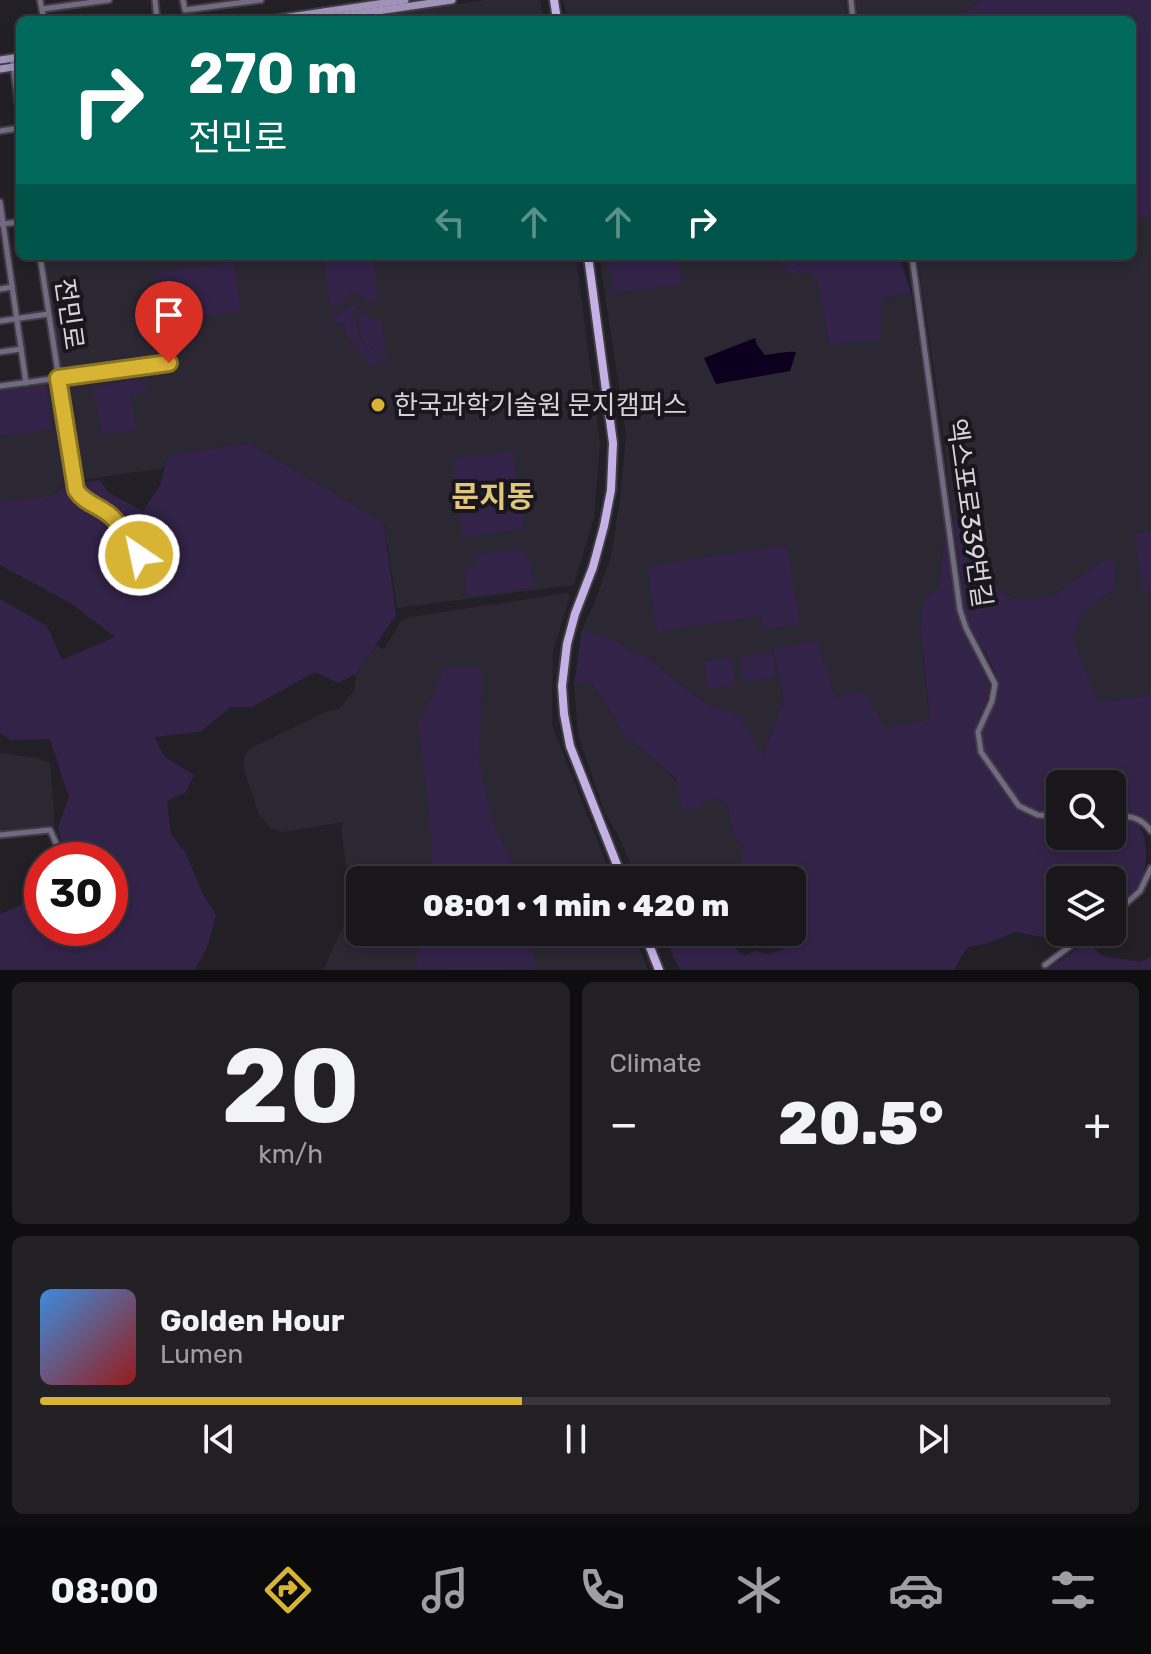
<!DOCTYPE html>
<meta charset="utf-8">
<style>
:root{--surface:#1a171c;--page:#232025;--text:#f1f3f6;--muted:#9f9fa3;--line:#38363b;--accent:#d8b434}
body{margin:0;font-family:Rubik,"Noto Sans KR",sans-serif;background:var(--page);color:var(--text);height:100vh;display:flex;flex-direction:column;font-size:30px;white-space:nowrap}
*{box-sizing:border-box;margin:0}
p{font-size:26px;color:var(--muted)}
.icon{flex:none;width:44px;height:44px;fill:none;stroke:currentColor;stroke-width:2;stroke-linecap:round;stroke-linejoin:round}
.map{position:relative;height:970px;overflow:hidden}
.drawer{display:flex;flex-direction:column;gap:12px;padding:12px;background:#0e0d0f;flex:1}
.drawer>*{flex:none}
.banner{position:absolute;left:16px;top:16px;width:1120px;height:244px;border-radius:12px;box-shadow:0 4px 12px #0003,0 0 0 2px var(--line);background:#00695c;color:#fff;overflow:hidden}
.controls{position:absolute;left:1046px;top:770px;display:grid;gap:16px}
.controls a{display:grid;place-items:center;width:80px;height:80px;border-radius:12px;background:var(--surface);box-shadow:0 4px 12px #0003,0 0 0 2px var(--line);font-size:40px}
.speed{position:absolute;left:24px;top:842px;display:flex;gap:16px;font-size:40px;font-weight:700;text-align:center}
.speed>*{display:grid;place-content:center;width:104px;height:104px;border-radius:50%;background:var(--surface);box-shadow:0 4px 12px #0003,0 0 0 2px var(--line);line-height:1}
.speed .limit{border:12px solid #d22;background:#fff;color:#111}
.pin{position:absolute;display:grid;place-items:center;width:68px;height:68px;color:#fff;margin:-82px -34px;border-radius:50% 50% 50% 0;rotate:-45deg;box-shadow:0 0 8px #0007}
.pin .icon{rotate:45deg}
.me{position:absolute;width:88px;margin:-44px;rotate:326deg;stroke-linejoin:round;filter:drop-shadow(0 0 6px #0008)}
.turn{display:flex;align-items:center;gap:28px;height:168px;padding:0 40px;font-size:36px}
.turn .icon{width:104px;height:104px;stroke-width:2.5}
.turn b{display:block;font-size:56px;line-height:68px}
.lanes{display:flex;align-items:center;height:76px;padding:0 40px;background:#0003;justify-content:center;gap:40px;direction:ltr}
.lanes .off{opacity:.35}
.big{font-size:60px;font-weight:800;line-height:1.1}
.drawer .tile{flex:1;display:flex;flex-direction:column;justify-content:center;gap:12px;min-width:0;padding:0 28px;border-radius:12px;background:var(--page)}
.drawer .dial{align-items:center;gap:0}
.dial b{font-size:104px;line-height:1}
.song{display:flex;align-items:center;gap:24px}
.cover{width:96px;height:96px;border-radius:12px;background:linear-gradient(135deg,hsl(210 70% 55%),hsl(0 70% 35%))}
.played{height:8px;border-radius:4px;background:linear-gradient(90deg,var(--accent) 45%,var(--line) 45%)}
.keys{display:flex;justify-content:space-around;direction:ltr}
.heat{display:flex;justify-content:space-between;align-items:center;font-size:44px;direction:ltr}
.drawer .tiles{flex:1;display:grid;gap:12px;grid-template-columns:1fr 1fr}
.tile:last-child{grid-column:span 2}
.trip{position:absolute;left:346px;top:866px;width:460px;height:80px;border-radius:12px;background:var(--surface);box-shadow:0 4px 12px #0003,0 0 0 2px var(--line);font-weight:800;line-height:80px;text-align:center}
.menu{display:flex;height:128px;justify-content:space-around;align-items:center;background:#0a090b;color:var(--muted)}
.menu .icon{width:56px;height:56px}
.menu .on{color:var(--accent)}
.menu b{font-size:36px;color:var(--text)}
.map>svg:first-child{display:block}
</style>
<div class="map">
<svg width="1151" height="970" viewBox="0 0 1151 970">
<rect width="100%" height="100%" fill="#221f26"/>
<g fill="#2b2733">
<path d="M486,0H540L544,20H351Z"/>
<path d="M563,0H845L847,20H568Z"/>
<path d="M856,0H980L955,20H858Z"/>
<path d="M1151,215V695L1096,702L1073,638L1083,614L1116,587L1104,559L1052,597L1017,600L1000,590L988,578L978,546L965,533L952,513L942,425L917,256H1132V221Z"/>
<path d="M45,256H576L600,443L594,518L574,585L397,608L384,523L250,443L168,455L164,468L75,481L61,380L154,366L153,358L64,370L60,368Z"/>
<path d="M599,256H772L789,273L807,270L819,280L829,344L881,298L911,293L946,527L938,590L920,624L925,678L930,719L885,727L836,697L773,649L784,699L763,758L740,716L703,702L645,656L632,652L617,641L582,629L596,599L611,556L620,499L626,434Z"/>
<path d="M26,383H54L71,482L64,484L53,495L0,502V387Z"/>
<path d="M568,593L570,596L553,652L552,725L613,880H360V932H633L648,970H323L352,907L341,829L343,822L282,832L270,828L259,814L244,770V756L251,748L328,711L339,709L354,691L356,674L376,645L384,649L401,621L409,617Z"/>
<path d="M592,683L612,714L624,735L664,768L699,807L705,801L716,798L727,805L733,833L743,848L744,880H638L615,829L605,813L578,735L574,684Z"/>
<path d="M0,753L38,758L50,763L55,826L0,832Z"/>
</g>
<g fill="#332348">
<path d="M980,0H1151V215L1132,221V20H955Z"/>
<path d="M323,256H372L378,300L365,302L357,293C348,294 345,296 342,305L330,306Z"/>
<path d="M608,256H678L682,284L613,293Z"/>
<path d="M772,256H873L877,259L880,256H899L911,293L881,298L880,340L829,344L818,280L807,270L789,273Z"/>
<path d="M234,262L241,312L160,323L154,273Z"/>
<path d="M359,302V306L352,315C357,322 356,332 361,340C370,352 376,346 382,365L369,366C365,354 358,352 351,343C347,338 346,328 344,323L333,325L332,317Z"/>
<path d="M363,312L373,319H381L387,364H384C379,345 369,350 362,337C359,331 359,322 358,316Z"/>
<path d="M137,379L150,389V392L130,396L137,429L102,435L93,387Z"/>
<path d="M46,385L52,429L0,436V391Z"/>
<path d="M250,443L384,523L396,615L356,674L338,683L315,672L252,707H231L200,732L154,737L165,757L194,775L185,793L167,801L171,834L185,852L202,892L216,915L208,945L195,970H0V914L42,896V928H84L100,940L106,928H110V919L118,900L110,893V860H75L63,850L58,827L69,798L50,739L11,740L0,733V599L47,626L62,660L115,637L70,603L0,565V502L53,495L65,485L100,480L109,493L143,511L160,485L168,455Z"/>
<path d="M513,450L524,529L463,537L452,459Z"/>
<path d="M952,513L965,533L978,546L988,578L1000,590L1017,600L1052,597L1104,559H1114L1116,587L1083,614L1073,638L1097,702L1151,695V825L1139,814L1112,812V784H1060V813C1049,813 1034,813 1024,806C1010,796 979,751 981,734C982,715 1002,703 998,683C993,659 974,640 966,616C962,605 962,592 961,580C958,558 955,535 952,513Z"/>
<path d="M946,527L957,613L988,678C994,700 974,717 974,739C975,753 1006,798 1018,808C1029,818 1046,820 1060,820V836H1093L1094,839L1112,836V819C1118,819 1125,818 1131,820C1151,828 1150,873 1135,891C1129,899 1120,906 1112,913V880H1060V932H1085L1069,942L1016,932L985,944L968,947L961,957L954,970H680L661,932H717L744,956L755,951L769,954L784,948L778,932H792V880H781L778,871L760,874L743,866V848L733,833L727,805L717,798L705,801L699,807L682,811L676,779L664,768L624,735L612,714L592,683L574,684L582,629L617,641L632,652L645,656L703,702L740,716L763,757L784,699L773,649L816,640L836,697L864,691L885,727L930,719L920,625L924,597L938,590Z"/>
<path d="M1151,531V590L1143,591L1134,534Z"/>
<path d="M787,545L800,624L763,630L760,616L657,632L647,566Z"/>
<path d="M524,548L525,561H530L534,587L468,597L464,570L476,568L474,555Z"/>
<path d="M772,652L776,676L743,682L740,657Z"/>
<path d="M731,657L735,685L708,689L704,661Z"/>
<path d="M443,668H480L482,678L479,761L492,820L520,880H429L432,854L430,819L418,724L438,685Z"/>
<path d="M421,932H530L535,969L419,970L415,961Z"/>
<path d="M1087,942L1103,956L1141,962L1151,956V970H1046Z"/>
</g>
<path fill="#0d001e" d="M755,338L757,345L765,355C776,354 785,351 796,352L790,371L716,384L704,358Z"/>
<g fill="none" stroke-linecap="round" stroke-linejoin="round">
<g stroke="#3f3c42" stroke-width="9">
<g id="street">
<path d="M40,0L44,20"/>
<path d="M155,0L157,20"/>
<path d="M183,0L185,10L261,0"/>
<path d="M851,0L853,20"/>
<path d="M42,9L109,0"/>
<path d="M12,58L20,117"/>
<path d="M0,131L20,128"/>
<path d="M0,202L26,383"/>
<path d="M1,224L20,222"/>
<path d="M40,256L76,490C85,503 100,506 111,516C129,533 127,551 153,561L160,558L169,551"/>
<path d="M912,256L960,610L966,628L995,684L992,701L978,732L981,752L1019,806L1038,815L1060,816"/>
<path d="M0,289L12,287"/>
<path d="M0,321L48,314"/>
<path d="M0,352L21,349"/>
<path d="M0,386L169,363"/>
<path d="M1112,816C1129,816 1140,816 1151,831"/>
<path d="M0,835L50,830L64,860"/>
<path d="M1112,916L1140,891L1151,868"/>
<path d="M1045,965L1089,932"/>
</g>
</g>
<g stroke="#3f3c42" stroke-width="11">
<g id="secondary">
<path d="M269,20L405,0"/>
<path d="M316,20L452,0"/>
<path d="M0,60L20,57"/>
<path d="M0,69L20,66"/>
</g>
</g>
<g stroke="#3f3c42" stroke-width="12">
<g id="primary">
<path d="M554,0L557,20"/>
<path d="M588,256L613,443L611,490L604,526L593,567L575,614L567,644L562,686L564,714L570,746L623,880"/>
<path d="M644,932L659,970"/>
</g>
</g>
<use href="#street" stroke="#726982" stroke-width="5"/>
<use href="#secondary" stroke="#a192ba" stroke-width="7"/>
<use href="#primary" stroke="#c5b1e6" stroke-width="8"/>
</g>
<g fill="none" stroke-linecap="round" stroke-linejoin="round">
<g stroke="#8c7522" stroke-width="20">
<path id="route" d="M139,555C128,544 124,528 112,517C101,506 85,504 76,490L58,378L169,363"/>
</g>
<use href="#route" stroke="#d8b434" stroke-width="14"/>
</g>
<circle fill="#d8b434" stroke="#19161d" stroke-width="3" cx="378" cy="405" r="8"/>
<g text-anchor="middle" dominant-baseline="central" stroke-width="8" stroke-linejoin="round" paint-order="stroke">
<g font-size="26" fill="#d6d4d8" stroke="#19161d">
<text transform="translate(69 314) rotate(82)">전민로</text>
<text transform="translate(969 513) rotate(82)">엑스포로339번길</text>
</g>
<g font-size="26" fill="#d6d4d8" stroke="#19161d" text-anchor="start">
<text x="394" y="405">한국과학기술원 문지캠퍼스</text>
</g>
<g font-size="30" font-weight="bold" fill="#e0c77b" stroke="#19161d">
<text x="493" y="497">문지동</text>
</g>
</g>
</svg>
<div class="controls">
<a><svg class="icon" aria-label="search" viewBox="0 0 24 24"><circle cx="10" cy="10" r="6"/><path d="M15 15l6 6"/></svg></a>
<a><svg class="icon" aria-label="layers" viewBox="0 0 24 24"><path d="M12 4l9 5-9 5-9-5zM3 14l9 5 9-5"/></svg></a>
</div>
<div class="speed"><div class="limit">30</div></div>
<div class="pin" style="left:169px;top:363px;background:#d93025"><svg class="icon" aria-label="arrive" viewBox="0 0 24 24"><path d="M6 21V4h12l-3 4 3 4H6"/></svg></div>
<svg class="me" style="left:139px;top:555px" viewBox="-20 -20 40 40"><circle r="17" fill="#d8b434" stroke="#fff" stroke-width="3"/><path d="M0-11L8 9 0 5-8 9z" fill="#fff"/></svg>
<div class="trip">08:01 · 1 min · 420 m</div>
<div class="banner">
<div class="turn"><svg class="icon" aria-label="right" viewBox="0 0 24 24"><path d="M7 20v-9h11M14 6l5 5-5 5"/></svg><div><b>270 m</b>전민로</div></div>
<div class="lanes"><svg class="icon off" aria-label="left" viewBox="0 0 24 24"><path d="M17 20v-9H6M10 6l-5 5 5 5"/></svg><svg class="icon off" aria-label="ahead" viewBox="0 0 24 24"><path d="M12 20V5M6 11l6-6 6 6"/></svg><svg class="icon off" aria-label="ahead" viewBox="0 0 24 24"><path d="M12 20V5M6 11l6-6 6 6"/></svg><svg class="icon" aria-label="right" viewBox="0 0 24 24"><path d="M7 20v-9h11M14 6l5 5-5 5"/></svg></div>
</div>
</div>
<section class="drawer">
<div class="tiles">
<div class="tile dial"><b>20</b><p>km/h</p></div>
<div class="tile"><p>Climate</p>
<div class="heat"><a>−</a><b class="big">20.5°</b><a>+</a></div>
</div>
<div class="tile">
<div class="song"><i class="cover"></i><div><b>Golden Hour</b><p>Lumen</p></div></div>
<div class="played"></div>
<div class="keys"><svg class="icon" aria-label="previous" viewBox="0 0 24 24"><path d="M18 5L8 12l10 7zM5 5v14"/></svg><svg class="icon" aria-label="pause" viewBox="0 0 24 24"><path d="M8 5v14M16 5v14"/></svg><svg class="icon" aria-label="next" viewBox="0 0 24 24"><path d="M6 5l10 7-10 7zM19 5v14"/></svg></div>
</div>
</div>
</section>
<nav class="menu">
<b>08:00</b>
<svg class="icon on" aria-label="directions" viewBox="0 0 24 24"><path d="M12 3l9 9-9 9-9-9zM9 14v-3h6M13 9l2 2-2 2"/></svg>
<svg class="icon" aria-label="music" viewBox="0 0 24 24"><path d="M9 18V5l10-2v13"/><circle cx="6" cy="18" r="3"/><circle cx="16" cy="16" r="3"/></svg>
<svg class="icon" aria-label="phone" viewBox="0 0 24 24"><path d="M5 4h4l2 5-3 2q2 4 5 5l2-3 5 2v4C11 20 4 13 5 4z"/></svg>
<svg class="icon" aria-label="climate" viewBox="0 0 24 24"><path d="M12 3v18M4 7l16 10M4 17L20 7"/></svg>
<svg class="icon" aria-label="car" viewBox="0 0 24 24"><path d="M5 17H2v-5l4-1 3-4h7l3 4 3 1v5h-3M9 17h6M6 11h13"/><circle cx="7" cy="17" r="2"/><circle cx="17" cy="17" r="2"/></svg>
<svg class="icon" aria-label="filters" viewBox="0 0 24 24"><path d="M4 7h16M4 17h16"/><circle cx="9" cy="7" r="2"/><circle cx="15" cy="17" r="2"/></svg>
</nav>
